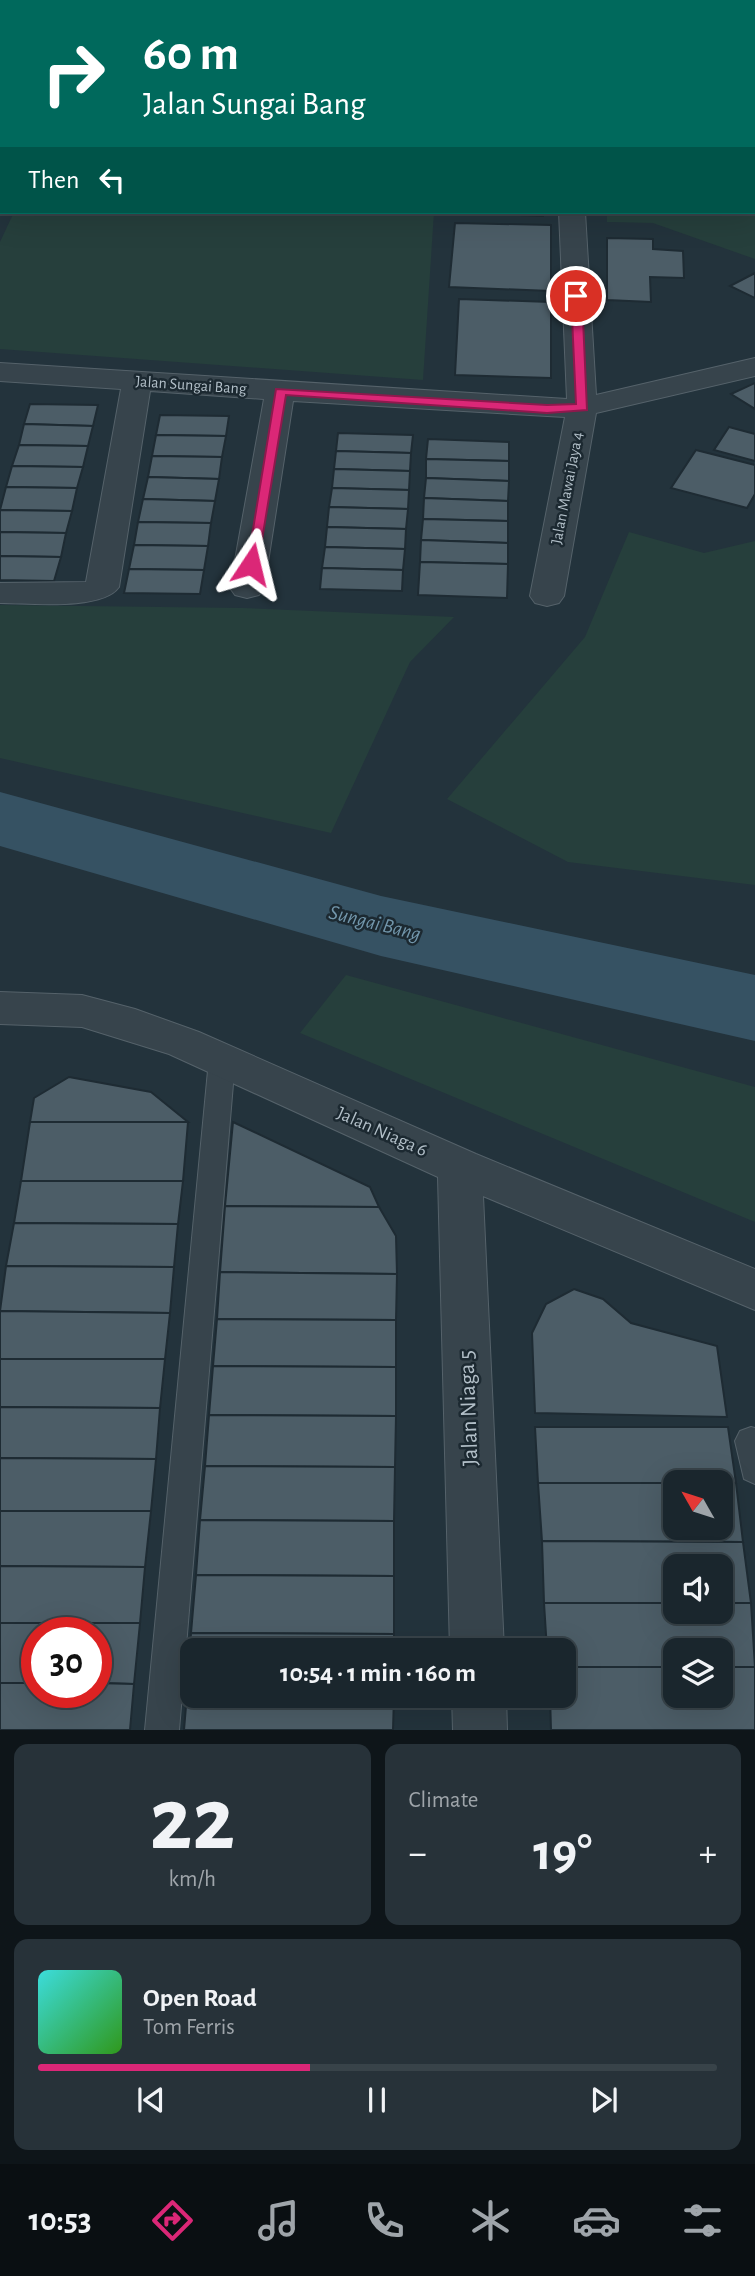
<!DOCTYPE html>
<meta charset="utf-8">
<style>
:root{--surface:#1a262d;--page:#273239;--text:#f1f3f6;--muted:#9fa5aa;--line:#384349;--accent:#db2777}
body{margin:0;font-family:"Alegreya Sans",sans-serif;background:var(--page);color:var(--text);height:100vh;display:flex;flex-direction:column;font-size:26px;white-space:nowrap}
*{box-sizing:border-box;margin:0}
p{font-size:23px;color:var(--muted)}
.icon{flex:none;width:38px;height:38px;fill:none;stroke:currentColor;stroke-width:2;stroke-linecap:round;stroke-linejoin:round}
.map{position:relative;height:1730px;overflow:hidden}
.sheet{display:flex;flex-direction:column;gap:14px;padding:14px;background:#0e1519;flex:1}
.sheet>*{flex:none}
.guide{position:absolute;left:0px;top:0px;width:756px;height:214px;box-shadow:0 7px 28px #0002,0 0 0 2px var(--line);background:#00695c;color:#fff;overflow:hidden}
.needle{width:46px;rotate:309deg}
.controls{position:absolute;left:663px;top:1470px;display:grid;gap:14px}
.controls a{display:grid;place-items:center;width:70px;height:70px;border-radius:14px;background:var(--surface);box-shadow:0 7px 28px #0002,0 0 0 2px var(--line);font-size:35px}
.speed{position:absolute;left:21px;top:1617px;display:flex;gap:14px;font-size:35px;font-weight:700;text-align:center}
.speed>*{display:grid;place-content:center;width:91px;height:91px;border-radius:50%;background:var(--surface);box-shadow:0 7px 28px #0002,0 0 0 2px var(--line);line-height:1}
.speed .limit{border:10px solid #d22;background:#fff;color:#111}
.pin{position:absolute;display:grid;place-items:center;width:60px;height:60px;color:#fff;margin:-30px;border:4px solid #fff;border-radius:50%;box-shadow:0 2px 7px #0007}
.me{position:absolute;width:77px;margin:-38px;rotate:10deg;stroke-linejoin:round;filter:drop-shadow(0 0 5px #0008)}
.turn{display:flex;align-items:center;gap:24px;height:147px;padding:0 28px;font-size:32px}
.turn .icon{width:91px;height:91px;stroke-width:2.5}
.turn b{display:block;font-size:49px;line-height:60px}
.then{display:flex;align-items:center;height:66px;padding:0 28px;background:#0003;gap:14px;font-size:26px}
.big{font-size:52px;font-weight:700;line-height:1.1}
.sheet .card{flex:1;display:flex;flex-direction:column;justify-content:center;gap:10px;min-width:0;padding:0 24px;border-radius:14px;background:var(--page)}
.sheet .dial{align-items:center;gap:0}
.dial b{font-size:91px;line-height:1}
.song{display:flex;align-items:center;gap:21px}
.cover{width:84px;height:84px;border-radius:10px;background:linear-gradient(135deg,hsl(180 70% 55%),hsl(110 70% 35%))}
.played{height:7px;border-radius:4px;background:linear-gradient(90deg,var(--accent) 40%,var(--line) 40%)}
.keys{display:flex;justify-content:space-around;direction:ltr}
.heat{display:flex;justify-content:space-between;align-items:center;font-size:38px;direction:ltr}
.sheet .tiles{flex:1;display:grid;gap:14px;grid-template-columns:1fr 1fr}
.card:last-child{grid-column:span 2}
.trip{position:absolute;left:180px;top:1638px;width:396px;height:70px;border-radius:14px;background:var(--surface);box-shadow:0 7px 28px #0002,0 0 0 2px var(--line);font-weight:700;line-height:70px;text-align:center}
.dock{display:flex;height:112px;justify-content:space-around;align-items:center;background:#0a0f12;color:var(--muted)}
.dock .icon{width:49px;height:49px}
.dock .on{color:var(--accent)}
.dock b{font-size:32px;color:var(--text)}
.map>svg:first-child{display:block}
</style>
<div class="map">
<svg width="755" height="1730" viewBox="0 0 755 1730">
<rect width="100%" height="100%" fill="#23333c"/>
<g fill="#263f3c">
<path d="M755,113V259L653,223L607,222V212H754Z"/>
<path d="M14,212H434L423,380L0,349V242Z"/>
<path d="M629,532L704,553L755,541V885L568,862L447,799L585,637Z"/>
<path d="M0,605L242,608L454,617L410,662L331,833L0,758Z"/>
<path d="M346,975L755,1087V1222L300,1033Z"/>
</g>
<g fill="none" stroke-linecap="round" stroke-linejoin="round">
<g fill="#365263" fill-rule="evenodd">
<path d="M524,0H572L573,2H525Z"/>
<rect x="754" y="78" width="1" height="30"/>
<path d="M0,792L381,896L755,975V1041L381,956L0,846Z"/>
</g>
</g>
<g fill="#4c5d67" stroke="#1e2b33" stroke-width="2">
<path d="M0,0H351L355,2H2V78Z"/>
<path d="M456,212H543V216Z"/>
<path d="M455,223L551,225V291L449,287Z"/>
<path d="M607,238L653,239V249L683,251L684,278L650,277L651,302L607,300Z"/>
<path d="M755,273V298L730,286Z"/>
<path d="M459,299L551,302V378L455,375Z"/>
<path d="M755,383V409L731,394Z"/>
<path d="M30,404L98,405L93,426L24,424Z"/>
<path d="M160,415L229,416L226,436L156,435Z"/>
<path d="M24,424L93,426L88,446L19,445Z"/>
<path d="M729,427L755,434V461L714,450Z"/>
<path d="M338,433L413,435L411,453L336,451Z"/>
<path d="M156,435L226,436L222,457L152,456Z"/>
<path d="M428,439L509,442V461L426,459Z"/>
<path d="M19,445L88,446L83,467L12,466Z"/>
<path d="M696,450L755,465V494L747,508L671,488Z"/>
<path d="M336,451L411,453L410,471L334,469Z"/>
<path d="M152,456L222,457L219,479L148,477Z"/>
<path d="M426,459L509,461V481L426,478Z"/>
<path d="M12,466L83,467L77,488L6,487Z"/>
<path d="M334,469L410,471L409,490L332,488Z"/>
<path d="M148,477L219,479L215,501L143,499Z"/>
<path d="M426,478L509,481L508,501L424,498Z"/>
<path d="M6,487L77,488L72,511L0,510Z"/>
<path d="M332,488L409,490L408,509L329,507Z"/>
<path d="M424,498L508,501V521L423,519Z"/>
<path d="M143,499L215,501L211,523L138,522Z"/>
<path d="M329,507L408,509L406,529L327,527Z"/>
<path d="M0,510L72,511L66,533L0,532Z"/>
<path d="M423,519L508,521V543L421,540Z"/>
<path d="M138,522L211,523L208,546L134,545Z"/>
<path d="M327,527L406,529L405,549L325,547Z"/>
<path d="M0,532L66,533L61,557L0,556Z"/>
<path d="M421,540L508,543V564L420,562Z"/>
<path d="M134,545L208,546L204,570L129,569Z"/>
<path d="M325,547L405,549L403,570L322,568Z"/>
<path d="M0,556L61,557L54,581L0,580Z"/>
<path d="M420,562L508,564L507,598L418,595Z"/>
<path d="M322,568L403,570L402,591L320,589Z"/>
<path d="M129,569L204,570L200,594L124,593Z"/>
<path d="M69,1077L151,1092L188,1122H30L34,1098Z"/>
<path d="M30,1122H188L183,1181H21Z"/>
<path d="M233,1122L370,1187L379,1207L225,1206Z"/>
<path d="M21,1181H183L178,1224L14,1223Z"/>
<path d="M225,1206L379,1207L396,1236L397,1274L220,1272Z"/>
<path d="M14,1223L178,1224L174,1267L6,1266Z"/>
<path d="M6,1266L174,1267L170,1313L0,1311Z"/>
<path d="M220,1272L397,1274L396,1320L217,1319Z"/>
<path d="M574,1289L603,1299L631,1323L717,1346L727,1417L535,1413L532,1333L546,1304Z"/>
<path d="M0,1311L170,1313L165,1359H0Z"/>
<path d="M217,1319L396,1320V1367L213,1366Z"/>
<path d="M0,1359H165L160,1408L0,1407Z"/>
<path d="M213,1366L396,1367V1416L209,1415Z"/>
<path d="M0,1407L160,1408L156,1459L0,1458Z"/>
<path d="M209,1415L396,1416L395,1467L205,1466Z"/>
<path d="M535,1427H728L736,1483H538Z"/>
<path d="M0,1458L156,1459L151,1511H0Z"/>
<path d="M205,1466L395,1467L394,1521L200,1520Z"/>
<path d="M538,1483H676V1528H721V1483H736L743,1542L542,1541Z"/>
<path d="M0,1511H151L145,1567L0,1566Z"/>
<path d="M200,1520L394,1521V1576L196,1575Z"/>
<path d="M542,1541L743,1542L751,1603H721V1566H676V1603H544Z"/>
<path d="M0,1566L145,1567L140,1623H0Z"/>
<path d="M196,1575L394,1576V1634L191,1633Z"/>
<path d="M544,1603H676V1612H721V1603H751L755,1667H721V1650H676V1667H564V1650H547Z"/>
<path d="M0,1623H140L134,1684L96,1683V1633H37V1683H0Z"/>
<path d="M191,1633L394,1634V1650H192V1694H187Z"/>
<path d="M564,1667H676V1696H721V1667H755V1730H551L550,1696H564Z"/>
<path d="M0,1683H37V1692H96V1683L134,1684L130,1730H0Z"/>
<path d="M187,1694L394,1696L393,1730H184Z"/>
</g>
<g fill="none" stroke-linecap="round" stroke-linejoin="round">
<g stroke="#55626a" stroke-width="2">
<g id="service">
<path d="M222,1050L231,1053L235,1060L179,1730H145L209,1060L213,1053Z"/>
<path d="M751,1427L755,1428V1484L744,1479L735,1441L740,1431Z"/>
</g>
</g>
<g stroke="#55626a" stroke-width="2">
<g id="minor">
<path d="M559,212H585L596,395L755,358V376L596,413L564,596L559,603L547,606L535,603L530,596L565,417L293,401L264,588L259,595L247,598L235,595L230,588L264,399L150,391L119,587C102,611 29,603 0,603V583L86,582L121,389L0,381V363L567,399Z"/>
<path d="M0,992L82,995L135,1009L199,1032L476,1154L755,1269V1310L483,1196L504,1650H450L438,1177L169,1054L82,1027L0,1024Z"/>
<path d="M452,1696H506L507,1730H453Z"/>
</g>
</g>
<use href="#service" fill="#37444c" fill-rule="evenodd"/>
<use href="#minor" fill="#37444c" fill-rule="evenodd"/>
</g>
<path fill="#db2777" stroke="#8e194d" stroke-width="2" d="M576,292L582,296L587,410L547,413L286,395L258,564L247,566L276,389L547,405L576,404L571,296Z"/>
<g text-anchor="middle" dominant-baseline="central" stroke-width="5" stroke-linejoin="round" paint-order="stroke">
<g font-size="16" fill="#b2bfc8" stroke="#1c2931">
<text transform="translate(191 385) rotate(4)">Jalan Sungai Bang</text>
<text transform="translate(567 488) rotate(-79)">Jalan Mawai Jaya 4</text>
</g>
<g font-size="19" fill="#b2bfc8" stroke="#1c2931">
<text transform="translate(382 1132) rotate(24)">Jalan Niaga 6</text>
</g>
<g font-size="21" font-style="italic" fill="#7296ab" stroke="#1c2931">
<text transform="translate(375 923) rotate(14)">Sungai Bang</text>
</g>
<g font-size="23" fill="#b2bfc8" stroke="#1c2931">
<text transform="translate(469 1408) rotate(-92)">Jalan Niaga 5</text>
</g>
</g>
</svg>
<div class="controls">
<a><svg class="needle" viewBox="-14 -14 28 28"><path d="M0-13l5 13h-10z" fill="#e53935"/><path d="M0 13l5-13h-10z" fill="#9fa5aa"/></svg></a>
<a><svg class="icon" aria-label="sound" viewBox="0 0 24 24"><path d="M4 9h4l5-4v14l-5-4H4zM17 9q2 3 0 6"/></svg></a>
<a><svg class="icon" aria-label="layers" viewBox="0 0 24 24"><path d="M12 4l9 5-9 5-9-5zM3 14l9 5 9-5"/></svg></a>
</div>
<div class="speed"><div class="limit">30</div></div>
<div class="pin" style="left:576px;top:296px;background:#d93025"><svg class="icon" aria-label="arrive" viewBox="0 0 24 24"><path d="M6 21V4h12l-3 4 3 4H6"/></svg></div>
<svg class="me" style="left:251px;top:564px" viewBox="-20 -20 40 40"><path d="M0-17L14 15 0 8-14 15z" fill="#db2777" stroke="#fff" stroke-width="4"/></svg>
<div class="trip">10:54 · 1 min · 160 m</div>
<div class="guide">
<div class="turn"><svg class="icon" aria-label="right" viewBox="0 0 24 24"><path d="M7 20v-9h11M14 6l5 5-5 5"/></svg><div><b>60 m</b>Jalan Sungai Bang</div></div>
<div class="then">Then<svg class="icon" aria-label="left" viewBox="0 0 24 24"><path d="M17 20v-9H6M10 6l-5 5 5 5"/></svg></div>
</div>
</div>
<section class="sheet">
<div class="tiles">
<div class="card dial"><b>22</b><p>km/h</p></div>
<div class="card"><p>Climate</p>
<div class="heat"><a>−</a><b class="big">19°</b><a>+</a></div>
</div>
<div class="card">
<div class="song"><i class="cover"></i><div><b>Open Road</b><p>Tom Ferris</p></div></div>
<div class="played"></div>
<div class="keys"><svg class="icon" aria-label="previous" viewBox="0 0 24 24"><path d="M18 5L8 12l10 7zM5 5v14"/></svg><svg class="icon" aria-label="pause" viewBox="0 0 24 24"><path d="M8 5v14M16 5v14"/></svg><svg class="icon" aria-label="next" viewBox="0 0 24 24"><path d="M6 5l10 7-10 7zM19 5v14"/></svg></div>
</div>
</div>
</section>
<nav class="dock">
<b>10:53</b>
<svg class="icon on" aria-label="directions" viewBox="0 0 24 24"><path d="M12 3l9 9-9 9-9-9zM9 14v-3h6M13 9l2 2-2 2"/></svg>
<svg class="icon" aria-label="music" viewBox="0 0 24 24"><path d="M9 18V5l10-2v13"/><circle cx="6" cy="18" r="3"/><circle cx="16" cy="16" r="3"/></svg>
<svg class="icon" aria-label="phone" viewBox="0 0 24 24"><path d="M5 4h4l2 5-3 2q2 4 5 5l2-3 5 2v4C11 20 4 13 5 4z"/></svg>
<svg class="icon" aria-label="climate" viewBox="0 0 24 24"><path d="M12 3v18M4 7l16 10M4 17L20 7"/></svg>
<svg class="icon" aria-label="car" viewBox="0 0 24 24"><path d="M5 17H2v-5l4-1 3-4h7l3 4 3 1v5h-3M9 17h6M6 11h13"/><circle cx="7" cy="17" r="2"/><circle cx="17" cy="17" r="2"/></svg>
<svg class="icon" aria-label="filters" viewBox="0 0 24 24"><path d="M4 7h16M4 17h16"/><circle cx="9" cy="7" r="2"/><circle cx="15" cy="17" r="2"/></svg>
</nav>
